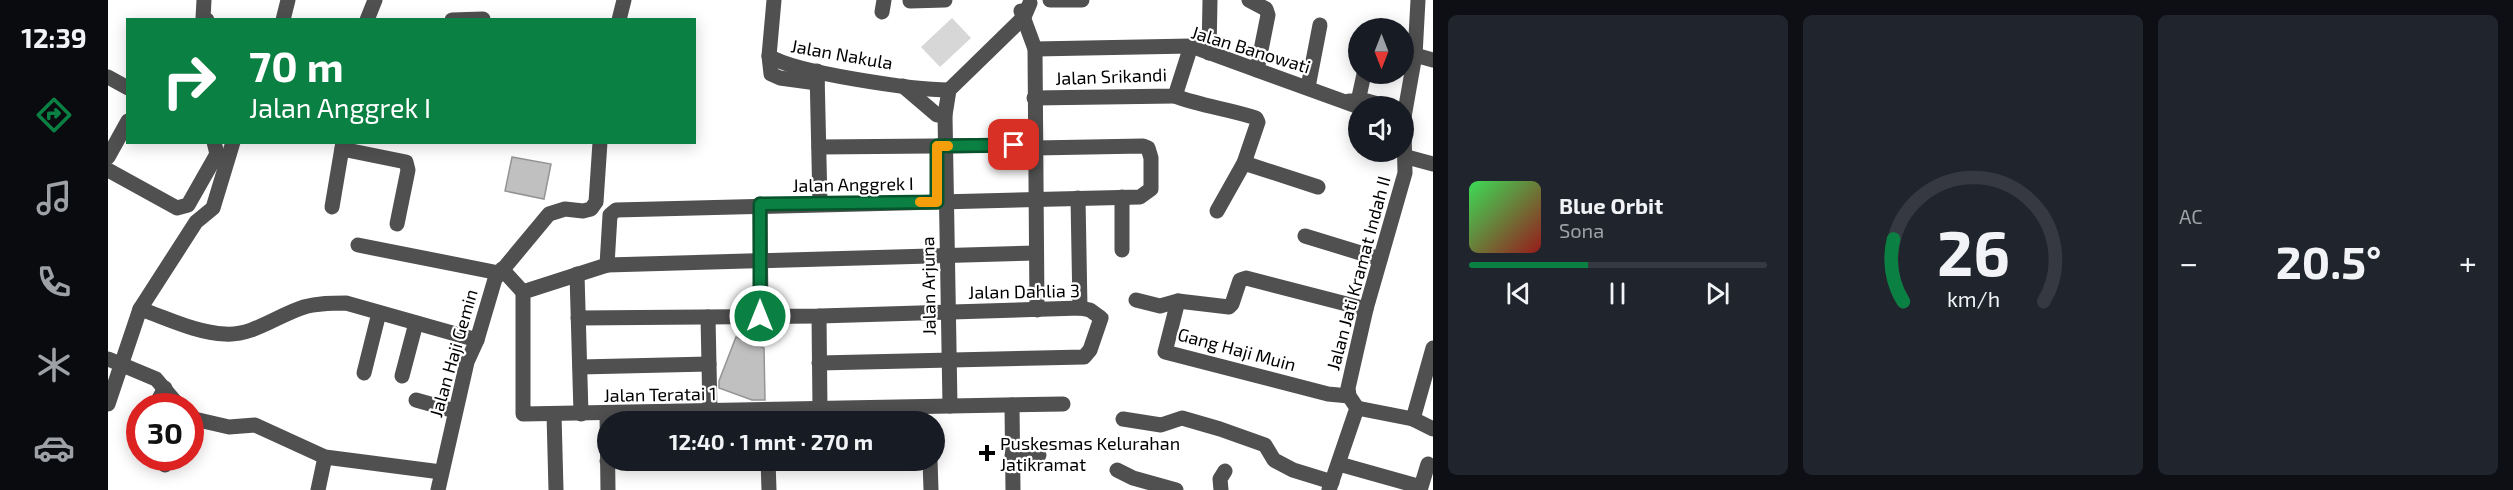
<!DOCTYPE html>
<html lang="id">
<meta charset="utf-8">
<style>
:root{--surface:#171b24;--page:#20242c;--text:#f1f3f6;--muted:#9ea1a6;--line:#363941;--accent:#0b8043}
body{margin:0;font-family:"Exo 2",sans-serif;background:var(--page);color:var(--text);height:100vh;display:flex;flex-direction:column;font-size:22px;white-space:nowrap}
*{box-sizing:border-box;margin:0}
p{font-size:20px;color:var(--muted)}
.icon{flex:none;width:33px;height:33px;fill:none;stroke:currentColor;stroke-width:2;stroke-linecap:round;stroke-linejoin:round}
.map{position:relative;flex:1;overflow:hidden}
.details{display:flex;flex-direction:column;gap:15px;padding:15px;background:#0d0f14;width:1080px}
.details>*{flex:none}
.hud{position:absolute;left:18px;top:18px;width:570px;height:126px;border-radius:0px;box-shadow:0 3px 15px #0003;background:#0b8043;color:#fff;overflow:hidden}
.needle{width:39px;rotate:180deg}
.controls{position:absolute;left:1240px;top:18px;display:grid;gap:12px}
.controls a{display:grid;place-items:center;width:66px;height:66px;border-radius:50%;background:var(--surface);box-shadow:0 3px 15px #0003;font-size:30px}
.speed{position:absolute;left:18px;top:393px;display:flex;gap:12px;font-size:30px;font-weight:700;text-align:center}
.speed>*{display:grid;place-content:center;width:78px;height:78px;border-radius:50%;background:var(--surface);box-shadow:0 3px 15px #0003;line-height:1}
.speed .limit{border:9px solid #d22;background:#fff;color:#111}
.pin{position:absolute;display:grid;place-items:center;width:51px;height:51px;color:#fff;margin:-26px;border-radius:12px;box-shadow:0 3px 9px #0006}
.me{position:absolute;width:66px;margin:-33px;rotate:0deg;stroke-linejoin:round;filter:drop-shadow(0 0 4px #0008)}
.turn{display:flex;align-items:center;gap:21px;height:126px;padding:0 24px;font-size:27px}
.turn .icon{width:78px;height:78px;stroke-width:2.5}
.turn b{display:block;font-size:42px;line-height:51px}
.big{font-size:45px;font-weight:700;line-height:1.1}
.details .tile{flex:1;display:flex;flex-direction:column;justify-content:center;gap:9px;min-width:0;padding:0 21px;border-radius:9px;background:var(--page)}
.details .dial{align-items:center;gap:0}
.dial svg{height:156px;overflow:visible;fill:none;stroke:var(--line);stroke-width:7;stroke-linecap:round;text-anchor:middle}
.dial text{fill:var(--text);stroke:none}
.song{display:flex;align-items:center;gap:18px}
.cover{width:72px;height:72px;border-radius:9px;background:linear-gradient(135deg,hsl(130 70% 55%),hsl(0 70% 35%))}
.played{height:6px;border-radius:3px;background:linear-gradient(90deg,var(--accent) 40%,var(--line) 40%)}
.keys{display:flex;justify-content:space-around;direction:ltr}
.heat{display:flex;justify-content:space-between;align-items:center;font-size:33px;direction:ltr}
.details .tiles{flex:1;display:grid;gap:15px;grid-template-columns:repeat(3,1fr)}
.trip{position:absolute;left:489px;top:411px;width:348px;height:60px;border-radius:30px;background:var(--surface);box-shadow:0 3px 15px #0003;font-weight:700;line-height:60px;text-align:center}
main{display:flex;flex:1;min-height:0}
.tabs{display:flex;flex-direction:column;width:108px;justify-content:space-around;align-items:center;background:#090b0e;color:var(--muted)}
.tabs .icon{width:42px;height:42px}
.tabs .active{color:var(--accent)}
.tabs b{font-size:27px;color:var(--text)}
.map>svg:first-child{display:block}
</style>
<main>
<nav class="tabs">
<b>12:39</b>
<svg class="icon active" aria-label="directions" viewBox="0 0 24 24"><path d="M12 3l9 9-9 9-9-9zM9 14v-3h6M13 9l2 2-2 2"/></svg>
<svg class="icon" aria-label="music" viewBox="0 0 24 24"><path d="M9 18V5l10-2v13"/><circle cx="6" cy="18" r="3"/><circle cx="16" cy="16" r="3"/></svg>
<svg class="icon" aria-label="phone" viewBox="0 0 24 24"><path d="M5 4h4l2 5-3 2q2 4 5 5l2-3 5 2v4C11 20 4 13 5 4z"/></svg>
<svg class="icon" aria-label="climate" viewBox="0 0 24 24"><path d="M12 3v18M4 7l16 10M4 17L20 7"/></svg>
<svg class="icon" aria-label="car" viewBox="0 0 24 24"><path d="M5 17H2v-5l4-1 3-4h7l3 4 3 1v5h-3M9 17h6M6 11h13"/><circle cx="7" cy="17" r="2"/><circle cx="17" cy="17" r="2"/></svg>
</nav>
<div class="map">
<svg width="1325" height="490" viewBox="0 0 1325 490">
<rect width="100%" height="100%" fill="#fff"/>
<path fill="#d7d7d7" d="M844,18L863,38L832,67L813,47Z"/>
<g fill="#c0c0c0" stroke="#949494" stroke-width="1.5">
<path d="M404,157L443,164L436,199L397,191Z"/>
<path d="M628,337L656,348L657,400H644L611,388V381Z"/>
</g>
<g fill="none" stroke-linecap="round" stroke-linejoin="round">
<g stroke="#505050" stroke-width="15">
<path d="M96,0L95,18L99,20"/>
<path d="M666,0L661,56L663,74L672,78L709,83"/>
<path d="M942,0H974"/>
<path d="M1141,0L1158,9L1160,15L1149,70"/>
<path d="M802,1L837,0"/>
<path d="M913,11L927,49L929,310"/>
<path d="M774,12L776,0"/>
<path d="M175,20L180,0"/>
<path d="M259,20L267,0"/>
<path d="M344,20L375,19"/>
<path d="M511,20L516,0"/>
<path d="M927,49L1083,46L1251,107"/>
<path d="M1101,53L1102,0"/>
<path d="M1307,55L1325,60"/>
<path d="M661,56C687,73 808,90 841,90"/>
<path d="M709,71L712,204"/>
<path d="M0,77L20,88"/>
<path d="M795,86L829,115H837"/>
<path d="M1200,87L1212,25"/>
<path d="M1067,96C1093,106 1121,109 1148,118L1150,122L1136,163L1109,211"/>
<path d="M926,98L1067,96L1083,46"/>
<path d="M1241,101H1259L1277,106"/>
<path d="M1249,106L1256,74"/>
<path d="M1296,117L1307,55L1310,0"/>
<path d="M711,147L927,145"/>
<path d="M927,148L1035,146L1040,148L1043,158V189L1032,197L508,210L502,215L499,265L415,292V414L955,404"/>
<path d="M234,149L298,162L300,170L289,224"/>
<path d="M0,157L20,121"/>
<path d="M1299,157L1325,164"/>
<path d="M1136,163L1210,187"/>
<path d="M0,170L69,208L80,205L109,154L106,142"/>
<path d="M970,198L972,308"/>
<path d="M652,204L653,317"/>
<path d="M224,207L235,142"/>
<path d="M1197,236L1272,259"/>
<path d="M250,245L391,273"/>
<path d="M1014,250V197"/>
<path d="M499,265L928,253"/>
<path d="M394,269L415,292"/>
<path d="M469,274L473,414"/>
<path d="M1028,300L1052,306L1070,301L1121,307L1124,304L1132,280L1138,278L1258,309"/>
<path d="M1070,301L1057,352L1220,394L1241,396"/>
<path d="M32,309C59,318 88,333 117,334C145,336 170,315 196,307C210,303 224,303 238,303L369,340"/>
<path d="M711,316L712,410"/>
<path d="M600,317L602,412"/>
<path d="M470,318L712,316L972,308L982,310L993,318L982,350L976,357L711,363"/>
<path d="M0,359L48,379L71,406"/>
<path d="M472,367L601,364"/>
<path d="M256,373L271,313"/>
<path d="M294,376L308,323"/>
<path d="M308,400L347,411"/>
<path d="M0,404L32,309L88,222L105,208L125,142"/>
<path d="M904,405L905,490"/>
<path d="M47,406L57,388"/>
<path d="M842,406L837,115L841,90L916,17L922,3"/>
<path d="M1249,408L1305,419L1325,429"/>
<path d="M446,414L448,490"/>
<path d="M499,414L500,490"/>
<path d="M82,418L121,427L147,425L217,457L333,472"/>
<path d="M1015,419L1053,425L1074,418L1112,429L1157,445L1166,460L1185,470L1224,482"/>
<path d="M1305,419L1325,348"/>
<path d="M28,441L32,434"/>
<path d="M904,455H931"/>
<path d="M660,460L661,490"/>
<path d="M822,460L823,490"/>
<path d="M499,461L535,460"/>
<path d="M1231,464L1313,487L1320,464"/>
<path d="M57,465L63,458"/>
<path d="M1009,470L1025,478L1068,490"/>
<path d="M210,490L217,457"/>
<path d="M330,490L359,362L369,340L387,279L441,214L457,209L475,211L483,209L488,202L492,142"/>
<path d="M1113,490L1112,479L1117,471"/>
<path d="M1221,490L1249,408L1241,396L1240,388L1258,309L1297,173L1296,131"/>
</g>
</g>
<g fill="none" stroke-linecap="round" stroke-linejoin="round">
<g stroke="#07532c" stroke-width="15">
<path id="route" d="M652,316V204L829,202V146L906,145"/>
</g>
<use href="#route" stroke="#0b8043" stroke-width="10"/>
<path stroke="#f59e0b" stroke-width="10" d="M812,202H829V146H840"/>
</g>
<path fill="#000" stroke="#fff" stroke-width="2" d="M876 444h6v6h6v6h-6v6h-6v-6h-6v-6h6z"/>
<g text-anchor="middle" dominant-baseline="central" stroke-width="4.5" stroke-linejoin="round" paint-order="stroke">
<g font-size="18" fill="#000" stroke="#fff">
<text transform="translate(1143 49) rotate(17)">Jalan Banowati</text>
<text transform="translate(734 54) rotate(10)">Jalan Nakula</text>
<text transform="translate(1003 76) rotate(-2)">Jalan Srikandi</text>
<text transform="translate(745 184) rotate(-1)">Jalan Anggrek I</text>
<text transform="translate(1250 273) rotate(-75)">Jalan Jati Kramat Indah II</text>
<text transform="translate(820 286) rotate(-91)">Jalan Arjuna</text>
<text transform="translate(916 291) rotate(-1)">Jalan Dahlia 3</text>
<text transform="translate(1129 349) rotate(15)">Gang Haji Muin</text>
<text transform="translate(345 353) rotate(-74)">Jalan Haji Gemin</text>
<text transform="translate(552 394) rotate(-1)">Jalan Teratai 1</text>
</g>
<g font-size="18" fill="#000" stroke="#fff" text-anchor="start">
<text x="892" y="443">Puskesmas Kelurahan<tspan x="892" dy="21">Jatikramat</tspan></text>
</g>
</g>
</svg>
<div class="controls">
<a><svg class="needle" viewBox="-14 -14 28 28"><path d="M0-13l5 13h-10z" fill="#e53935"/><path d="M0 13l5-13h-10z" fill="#9ea1a6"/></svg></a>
<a><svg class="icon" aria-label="sound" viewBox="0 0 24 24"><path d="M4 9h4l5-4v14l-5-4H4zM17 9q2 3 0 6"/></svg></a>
</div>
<div class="speed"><div class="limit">30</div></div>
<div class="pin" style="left:906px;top:145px;background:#d93025"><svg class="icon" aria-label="arrive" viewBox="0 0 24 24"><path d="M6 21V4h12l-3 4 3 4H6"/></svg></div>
<svg class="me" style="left:652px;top:316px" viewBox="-20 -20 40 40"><circle r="17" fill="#0b8043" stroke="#fff" stroke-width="3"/><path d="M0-11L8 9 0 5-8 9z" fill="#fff"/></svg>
<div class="trip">12:40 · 1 mnt · 270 m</div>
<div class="hud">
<div class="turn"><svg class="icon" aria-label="right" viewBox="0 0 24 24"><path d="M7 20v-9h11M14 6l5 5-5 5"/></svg><div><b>70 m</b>Jalan Anggrek I</div></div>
</div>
</div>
<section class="details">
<div class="tiles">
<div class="tile">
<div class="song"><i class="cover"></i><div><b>Blue Orbit</b><p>Sona</p></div></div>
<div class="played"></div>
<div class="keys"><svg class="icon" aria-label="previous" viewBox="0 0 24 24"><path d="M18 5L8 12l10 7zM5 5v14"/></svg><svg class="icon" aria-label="pause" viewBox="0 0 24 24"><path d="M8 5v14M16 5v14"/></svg><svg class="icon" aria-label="next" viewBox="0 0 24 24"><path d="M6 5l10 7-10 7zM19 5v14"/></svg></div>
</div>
<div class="tile dial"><svg viewBox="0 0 100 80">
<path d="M14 69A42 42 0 1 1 86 69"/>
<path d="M14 69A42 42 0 0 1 9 37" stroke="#0b8043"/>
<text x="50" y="56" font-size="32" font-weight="700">26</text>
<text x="50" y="72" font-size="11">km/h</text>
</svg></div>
<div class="tile"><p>AC</p>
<div class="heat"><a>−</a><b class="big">20.5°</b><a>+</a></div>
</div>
</div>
</section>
</main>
